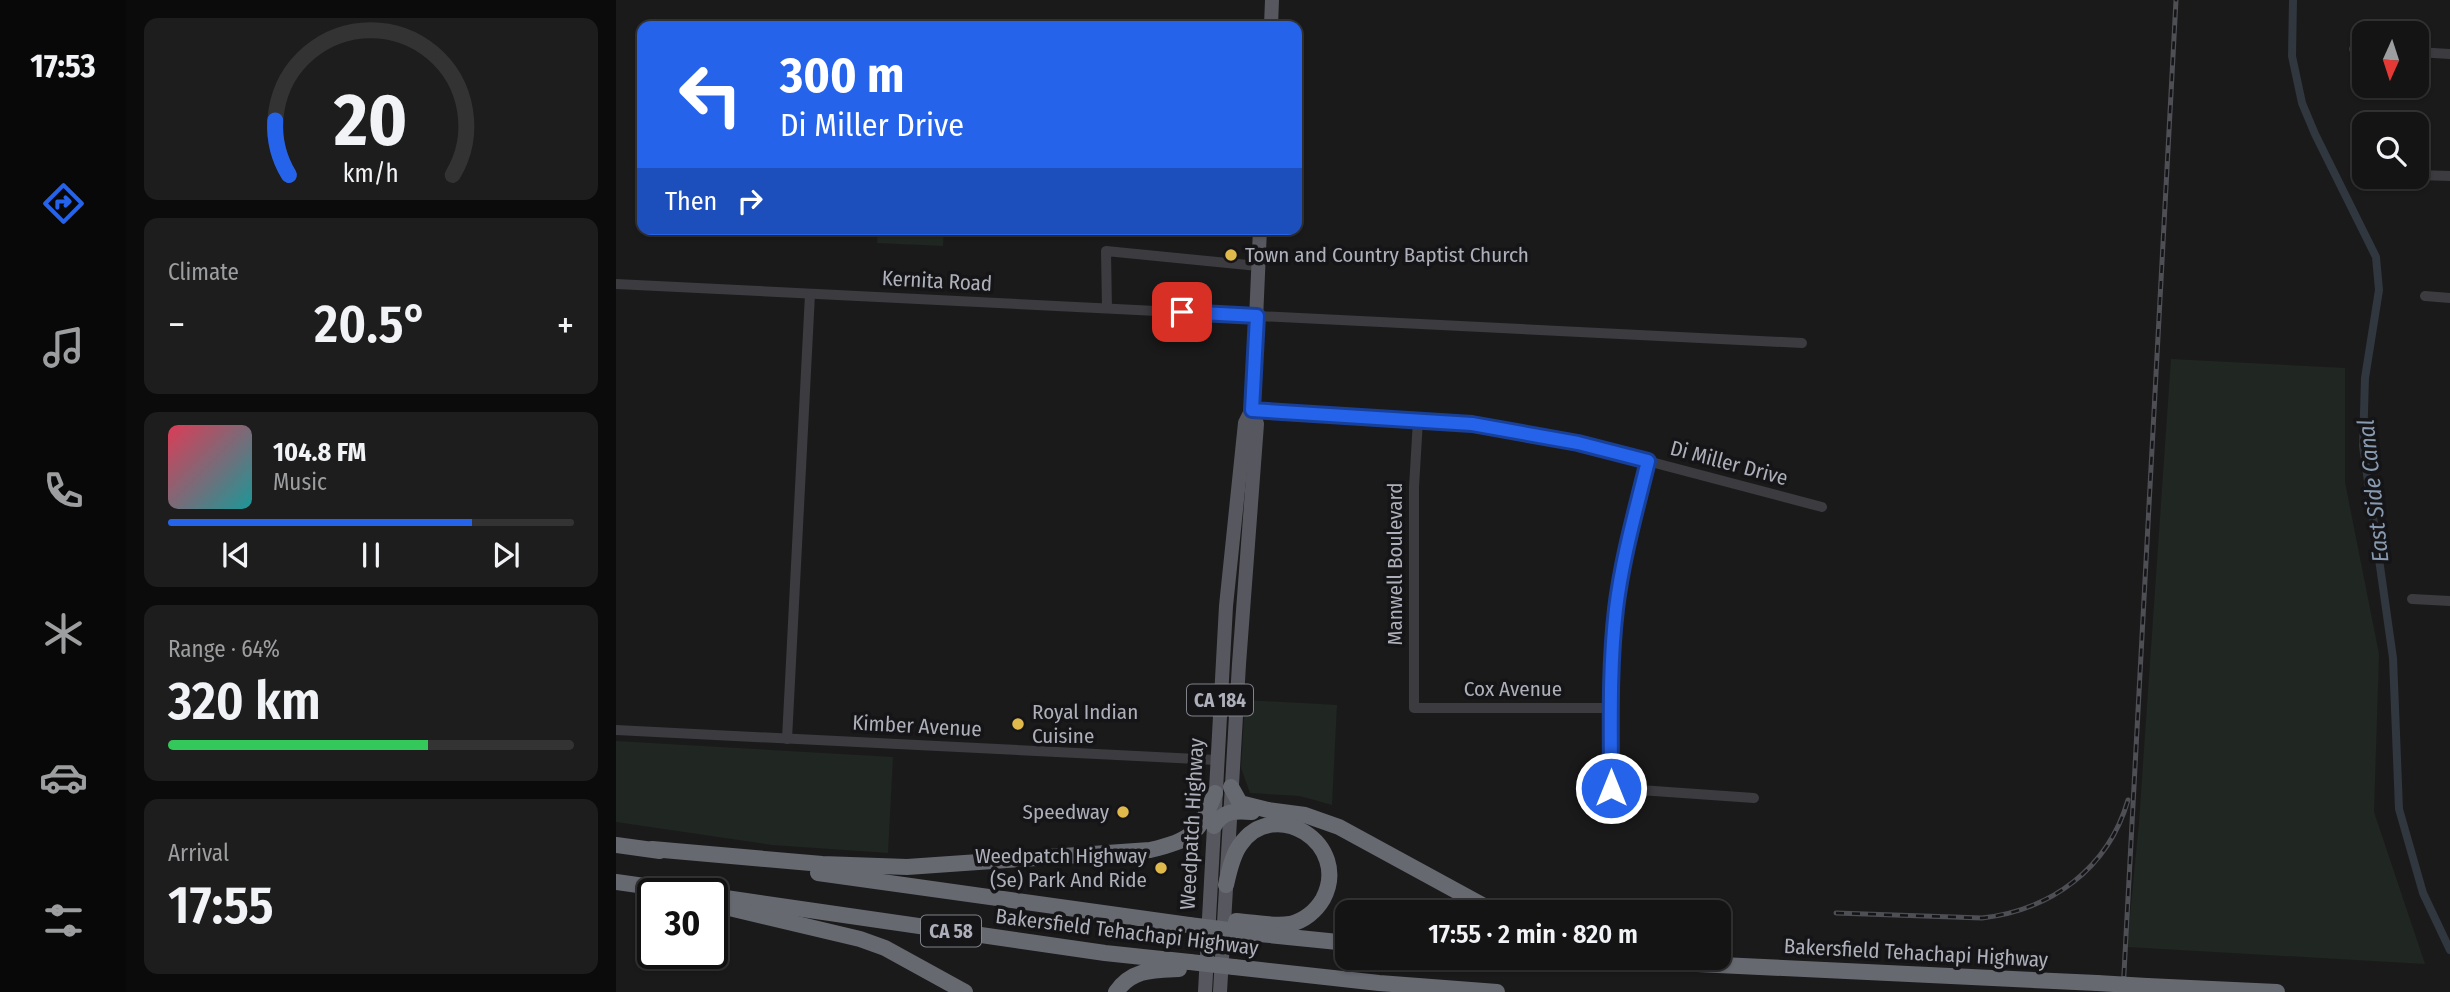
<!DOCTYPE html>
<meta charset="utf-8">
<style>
:root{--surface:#141414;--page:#1d1d1d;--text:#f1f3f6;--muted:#9d9ea0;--line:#333334;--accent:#2563eb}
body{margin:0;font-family:"Fira Sans Condensed",sans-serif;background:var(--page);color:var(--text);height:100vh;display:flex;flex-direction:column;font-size:26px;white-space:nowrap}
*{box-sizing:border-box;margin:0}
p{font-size:23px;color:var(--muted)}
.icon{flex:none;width:38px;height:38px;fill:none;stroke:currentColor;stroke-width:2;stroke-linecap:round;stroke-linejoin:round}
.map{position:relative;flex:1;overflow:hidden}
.details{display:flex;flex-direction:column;gap:18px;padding:18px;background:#0b0b0b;width:490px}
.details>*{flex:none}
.hud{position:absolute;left:21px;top:21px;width:665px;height:214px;border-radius:14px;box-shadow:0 2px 5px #0004,0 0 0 2px var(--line);background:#2563eb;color:#fff;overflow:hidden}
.needle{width:46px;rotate:183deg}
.fabs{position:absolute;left:1736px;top:21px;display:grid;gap:14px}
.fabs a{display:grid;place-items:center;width:77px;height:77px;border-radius:14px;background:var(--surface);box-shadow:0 2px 5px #0004,0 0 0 2px var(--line);font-size:35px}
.speed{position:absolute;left:21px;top:878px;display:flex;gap:14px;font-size:35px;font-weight:700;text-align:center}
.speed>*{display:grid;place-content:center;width:91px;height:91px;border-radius:50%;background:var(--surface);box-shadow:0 2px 5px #0004,0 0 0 2px var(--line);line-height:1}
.speed .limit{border:4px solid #111;border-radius:10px;background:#fff;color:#111}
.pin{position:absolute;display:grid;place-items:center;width:60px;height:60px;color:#fff;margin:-30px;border-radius:14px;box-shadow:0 4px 10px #0006}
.me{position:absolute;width:77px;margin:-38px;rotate:0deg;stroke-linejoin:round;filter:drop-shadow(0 0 5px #0008)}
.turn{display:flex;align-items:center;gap:24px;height:147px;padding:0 28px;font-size:32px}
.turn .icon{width:91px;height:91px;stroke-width:2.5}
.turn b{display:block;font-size:49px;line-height:60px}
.then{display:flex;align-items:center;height:66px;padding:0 28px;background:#0003;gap:14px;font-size:26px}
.big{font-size:52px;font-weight:600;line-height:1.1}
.details .tile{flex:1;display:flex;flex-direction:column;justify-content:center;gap:10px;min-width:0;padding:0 24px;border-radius:14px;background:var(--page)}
.details .dial{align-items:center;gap:0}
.dial svg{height:182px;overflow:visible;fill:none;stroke:var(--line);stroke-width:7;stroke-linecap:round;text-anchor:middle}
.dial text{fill:var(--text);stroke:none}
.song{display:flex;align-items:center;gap:21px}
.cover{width:84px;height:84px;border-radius:10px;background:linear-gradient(135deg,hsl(350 70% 55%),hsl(180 70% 35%))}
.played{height:7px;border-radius:4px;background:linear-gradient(90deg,var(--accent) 75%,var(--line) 75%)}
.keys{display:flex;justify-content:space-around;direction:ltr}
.heat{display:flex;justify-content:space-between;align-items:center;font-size:38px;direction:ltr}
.charge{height:10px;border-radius:5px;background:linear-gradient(90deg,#34c759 64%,var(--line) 0)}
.trip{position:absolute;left:719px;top:900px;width:396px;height:70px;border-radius:14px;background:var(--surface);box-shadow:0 2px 5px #0004,0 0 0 2px var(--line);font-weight:600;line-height:70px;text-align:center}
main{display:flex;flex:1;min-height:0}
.dock{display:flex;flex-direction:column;width:126px;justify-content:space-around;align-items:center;background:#080808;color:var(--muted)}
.dock .icon{width:49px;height:49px}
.dock .active{color:var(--accent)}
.dock b{font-size:32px;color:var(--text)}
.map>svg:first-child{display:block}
</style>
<main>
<nav class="dock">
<b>17:53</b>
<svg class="icon active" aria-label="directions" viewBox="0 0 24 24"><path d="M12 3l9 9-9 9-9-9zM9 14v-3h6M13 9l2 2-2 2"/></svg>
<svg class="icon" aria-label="music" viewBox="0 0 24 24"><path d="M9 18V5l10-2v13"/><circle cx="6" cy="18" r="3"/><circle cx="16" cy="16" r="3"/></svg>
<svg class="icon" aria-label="phone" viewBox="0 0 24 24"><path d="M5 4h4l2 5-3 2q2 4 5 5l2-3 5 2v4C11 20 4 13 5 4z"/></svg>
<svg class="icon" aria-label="climate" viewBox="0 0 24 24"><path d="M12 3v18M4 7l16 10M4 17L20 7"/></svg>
<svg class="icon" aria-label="car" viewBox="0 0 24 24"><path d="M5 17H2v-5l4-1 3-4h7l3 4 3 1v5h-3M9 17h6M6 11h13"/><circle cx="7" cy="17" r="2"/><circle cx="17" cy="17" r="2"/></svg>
<svg class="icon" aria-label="filters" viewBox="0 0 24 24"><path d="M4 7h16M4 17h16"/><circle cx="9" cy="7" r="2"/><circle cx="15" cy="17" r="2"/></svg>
</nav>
<section class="details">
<div class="tile dial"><svg viewBox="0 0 100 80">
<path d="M14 69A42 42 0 1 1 86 69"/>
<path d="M14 69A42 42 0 0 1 8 45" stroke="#2563eb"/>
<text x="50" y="56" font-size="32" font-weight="700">20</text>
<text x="50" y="72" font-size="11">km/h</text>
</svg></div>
<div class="tile"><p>Climate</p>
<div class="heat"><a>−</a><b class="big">20.5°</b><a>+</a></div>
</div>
<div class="tile">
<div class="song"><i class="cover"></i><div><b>104.8 FM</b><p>Music</p></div></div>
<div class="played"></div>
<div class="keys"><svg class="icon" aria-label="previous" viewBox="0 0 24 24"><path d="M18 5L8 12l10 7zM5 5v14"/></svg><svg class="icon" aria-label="pause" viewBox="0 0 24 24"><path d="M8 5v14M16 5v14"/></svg><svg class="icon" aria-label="next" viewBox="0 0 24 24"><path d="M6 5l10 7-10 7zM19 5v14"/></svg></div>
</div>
<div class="tile"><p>Range · 64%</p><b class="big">320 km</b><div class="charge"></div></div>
<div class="tile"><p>Arrival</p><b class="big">17:55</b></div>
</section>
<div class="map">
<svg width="1834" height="992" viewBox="0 0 1834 992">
<rect width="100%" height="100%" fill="#1a1a1b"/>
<g fill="#202621">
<path d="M272,20L418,26H271Z"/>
<path d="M262,229H328L327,246L261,243Z"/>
<path d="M1555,359L1729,368V482L1763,654L1758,812L1809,964L1511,947L1523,822Z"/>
<path d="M629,700L721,705L716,805L684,796L634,793L625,768Z"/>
<path d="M0,741L277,757L272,853L156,845L0,822Z"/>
</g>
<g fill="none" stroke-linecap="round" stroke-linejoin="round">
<path stroke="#31373e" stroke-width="8" d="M1677,0L1676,56L1686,103L1699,134L1760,257L1763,290L1749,378L1747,446L1777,658L1783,809L1807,893L1834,950"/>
<g stroke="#3b3b40" stroke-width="10">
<path d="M1738,49H1748"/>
<path d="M1801,52L1834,54"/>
<path d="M1801,175L1834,176"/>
<path d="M0,284L1186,343"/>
<path d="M1809,296L1834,298"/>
<path d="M491,308L490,251L642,266"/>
<path d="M636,409L802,420L892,429L963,443L1206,507"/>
<path d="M802,420L798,487V708H995"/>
<path d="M1032,461C1020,509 1007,556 1001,604C992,665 995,727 995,788L1138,798"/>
<path d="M1796,599L1834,601"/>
<path d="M0,730L601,760"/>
<path d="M171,739L194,294"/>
</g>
<g stroke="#57585f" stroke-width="14">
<path d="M655,26L656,0"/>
<path d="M589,992L610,606L629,423L636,409"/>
<path d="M604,992L623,664L641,424L636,409L644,229"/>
</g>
<g stroke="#676971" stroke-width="16">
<path d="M615,787L624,803L652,810L689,815L723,827L879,912"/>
<path d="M598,826C607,810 619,811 636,812"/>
<path d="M0,845L44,851"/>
<path d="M36,849L206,864L291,867L534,850C576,840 583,834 599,793"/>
<path d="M202,873L573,925"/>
<path d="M0,882L85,894"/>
<path d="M610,885C613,872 616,856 624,845C658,795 736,844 707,899C700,911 688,921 674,924C657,927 637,922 620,921"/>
<path d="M96,896L489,953L574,962"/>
<path d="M109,907L244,939L269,948L349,992"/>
<path d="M623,932L732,943"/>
<path d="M936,957L1481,983"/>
<path d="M618,967L763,983L881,992"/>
<path d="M1531,986L1661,992"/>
<path d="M500,992C516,969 537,970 563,969"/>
</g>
<g stroke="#4e4f55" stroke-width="5">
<g id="rail">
<path d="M1220,913L1366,918C1435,910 1492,869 1512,800"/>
<path d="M1507,992L1560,0"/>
</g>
</g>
<use href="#rail" stroke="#151517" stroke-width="2.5" stroke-dasharray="8" stroke-linecap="butt"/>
<g stroke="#676971" stroke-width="16">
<path d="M573,925L621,931"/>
<path d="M574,962L618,967"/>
<path d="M1481,983L1531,986"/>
</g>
</g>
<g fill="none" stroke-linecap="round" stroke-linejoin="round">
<g stroke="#184099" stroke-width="18">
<path id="route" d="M566,312L641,316L636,410L856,424L962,443L1032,461C1020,510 1006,559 1000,609C993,669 995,728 995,788"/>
</g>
<use href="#route" stroke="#2563eb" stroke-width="12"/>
</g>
<g fill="#e0b94d" stroke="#151517" stroke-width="2.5">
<circle cx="615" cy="255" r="7"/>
<circle cx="402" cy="724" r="7"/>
<circle cx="507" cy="812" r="7"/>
<circle cx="545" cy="868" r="7"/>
</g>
<g text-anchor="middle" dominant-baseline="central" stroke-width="7" stroke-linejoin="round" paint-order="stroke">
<g fill="#151517" stroke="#7f8289" stroke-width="2">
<rect x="571" y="684.5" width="66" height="31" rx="5"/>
<rect x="305" y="915.5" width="60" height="31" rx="5"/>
</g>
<g font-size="19" font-weight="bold" fill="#adb0ba">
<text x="604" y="700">CA 184</text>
<text x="335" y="931">CA 58</text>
</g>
<g font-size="21" fill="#adb0ba" stroke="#151517" text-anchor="start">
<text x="629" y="255">Town and Country Baptist Church</text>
<text x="416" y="712">Royal Indian<tspan x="416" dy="24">Cuisine</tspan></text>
<text x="493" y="812" text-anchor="end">Speedway</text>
<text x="531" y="856" text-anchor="end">Weedpatch Highway<tspan x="531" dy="24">(Se) Park And Ride</tspan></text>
</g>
<g font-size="21" fill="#adb0ba" stroke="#151517">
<text transform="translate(321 281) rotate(3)">Kernita Road</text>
<text transform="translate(1113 463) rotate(15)">Di Miller Drive</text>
<text transform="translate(779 564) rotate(-90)">Manwell Boulevard</text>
<text x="897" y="689">Cox Avenue</text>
<text transform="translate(301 726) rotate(3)">Kimber Avenue</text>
<text transform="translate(576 824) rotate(-87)">Weedpatch Highway</text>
<text transform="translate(511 932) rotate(7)">Bakersfield Tehachapi Highway</text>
<text transform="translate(1300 953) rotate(3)">Bakersfield Tehachapi Highway</text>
</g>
<g font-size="23" font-style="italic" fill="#889bb1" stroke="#151517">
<text transform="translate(1757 491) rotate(-96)">East Side Canal</text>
</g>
</g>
</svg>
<div class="fabs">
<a><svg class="needle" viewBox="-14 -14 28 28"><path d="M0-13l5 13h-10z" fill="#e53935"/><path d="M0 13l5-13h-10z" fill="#9d9ea0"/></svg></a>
<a><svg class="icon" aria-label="search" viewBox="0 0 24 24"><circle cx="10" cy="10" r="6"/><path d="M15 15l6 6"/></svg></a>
</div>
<div class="speed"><div class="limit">30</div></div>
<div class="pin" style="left:566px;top:312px;background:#d93025"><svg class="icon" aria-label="arrive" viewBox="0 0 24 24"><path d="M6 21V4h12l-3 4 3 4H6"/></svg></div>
<svg class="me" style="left:995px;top:788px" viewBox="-20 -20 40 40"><circle r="17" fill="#2563eb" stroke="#fff" stroke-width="3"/><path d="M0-11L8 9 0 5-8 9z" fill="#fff"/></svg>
<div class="trip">17:55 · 2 min · 820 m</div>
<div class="hud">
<div class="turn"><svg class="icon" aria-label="left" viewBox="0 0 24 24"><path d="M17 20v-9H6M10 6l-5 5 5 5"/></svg><div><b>300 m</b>Di Miller Drive</div></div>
<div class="then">Then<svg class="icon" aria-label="right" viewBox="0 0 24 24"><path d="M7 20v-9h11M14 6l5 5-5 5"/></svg></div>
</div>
</div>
</main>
